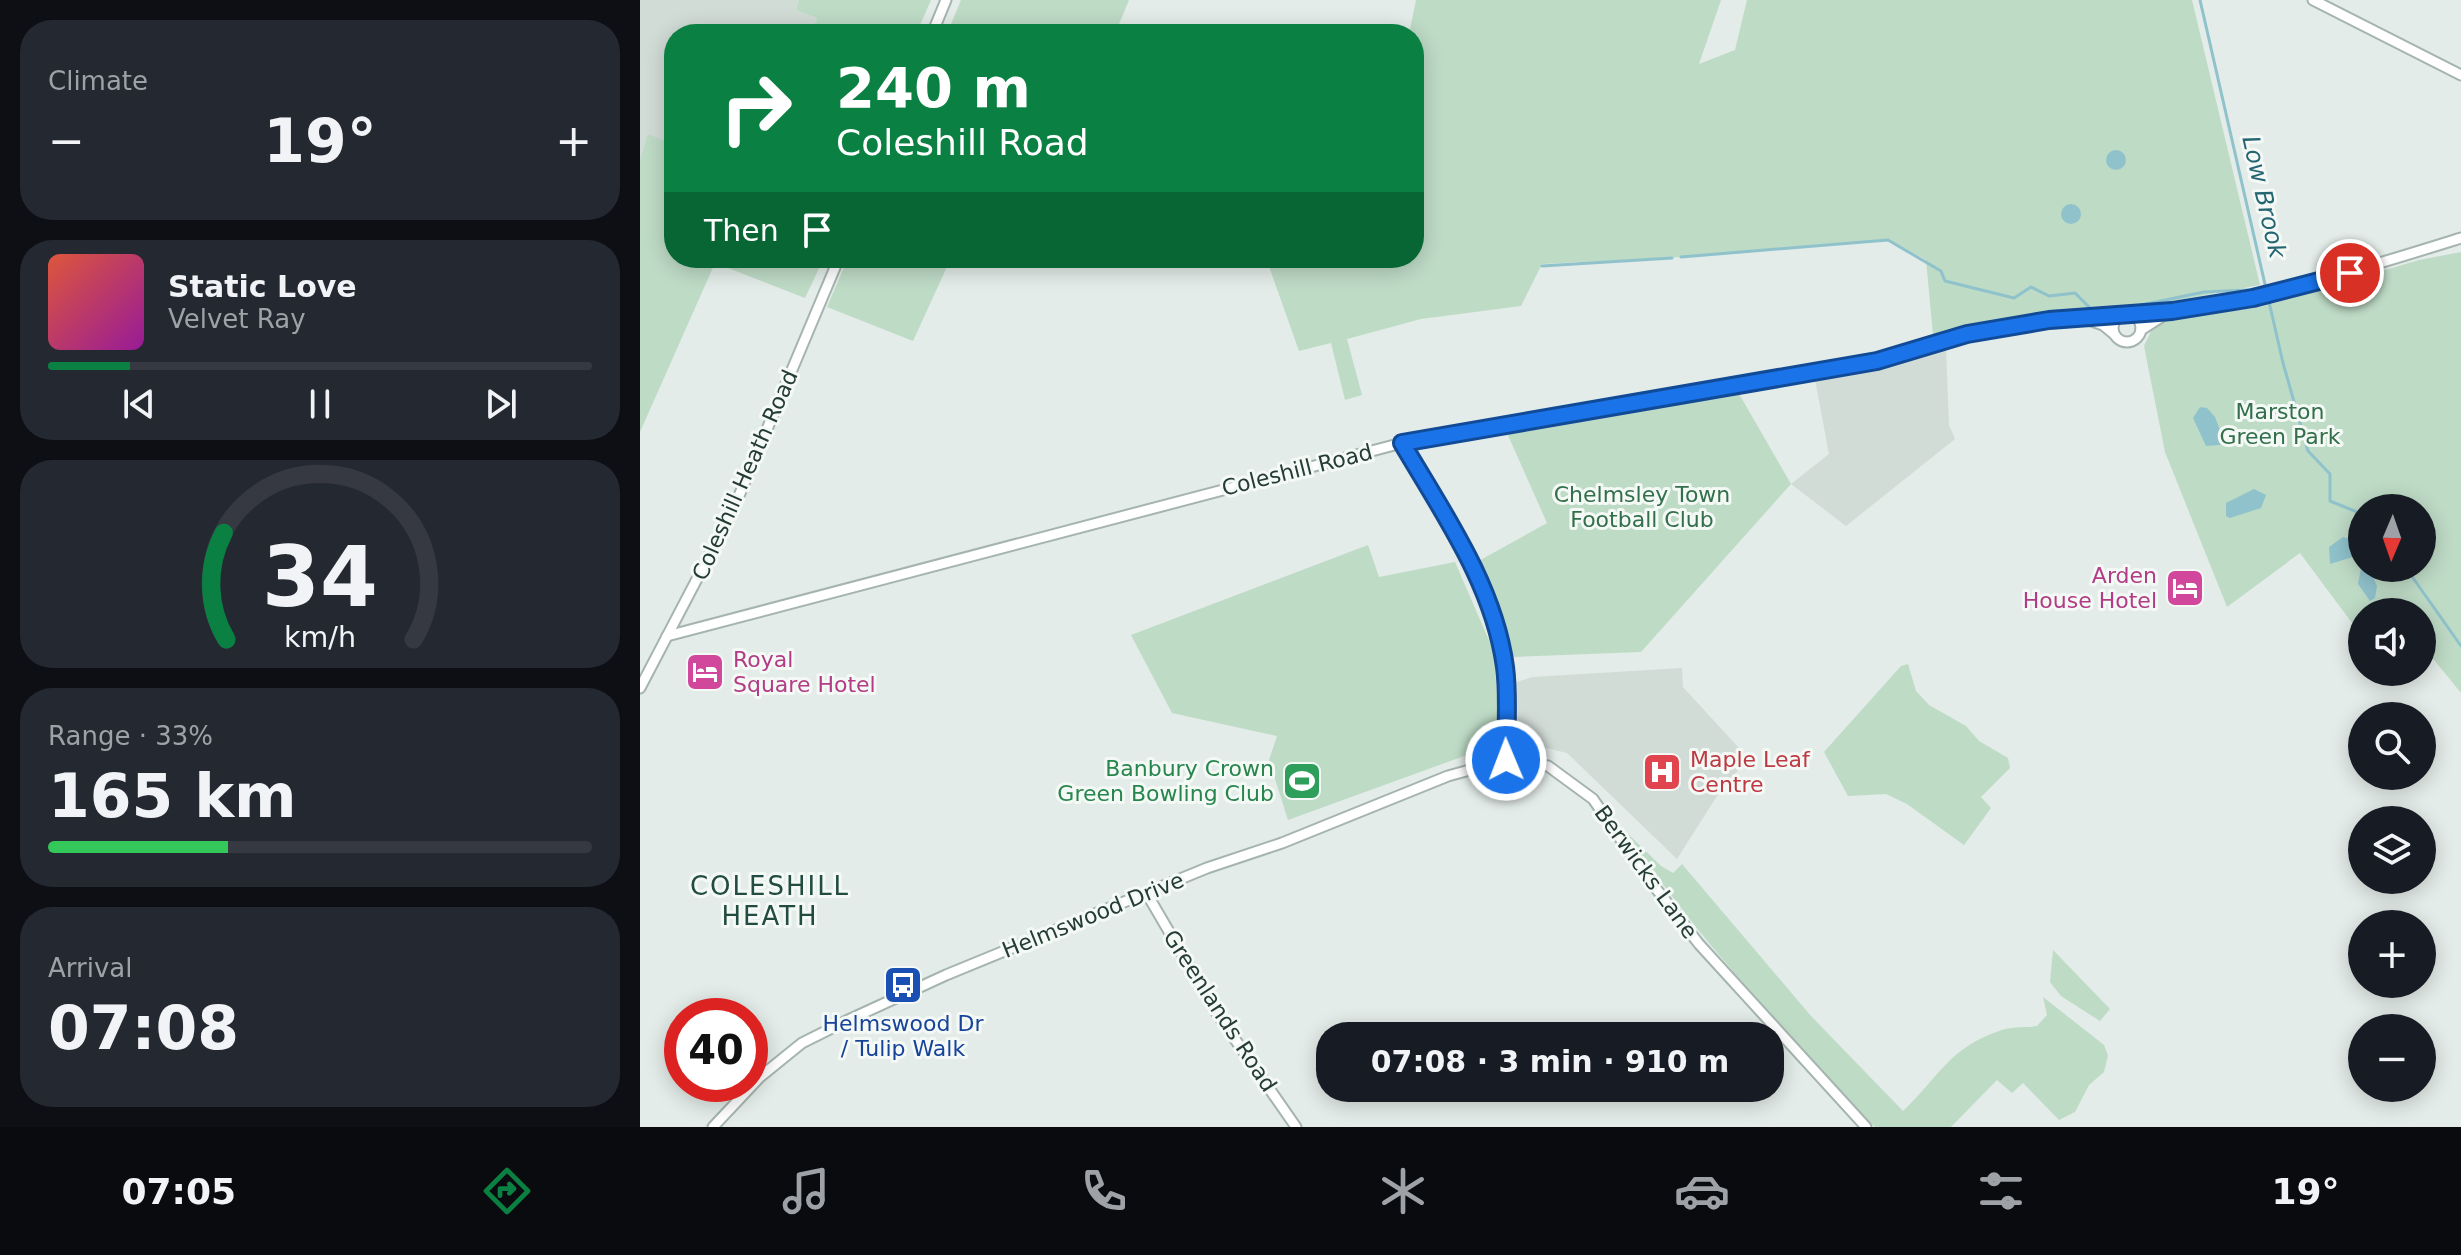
<!DOCTYPE html>
<meta charset="utf-8">
<style>
:root{--surface:#171b24;--page:#242831;--text:#f1f3f6;--muted:#9ea1a6;--line:#363941;--accent:#0b8043}
body{margin:0;font-family:"DejaVu Sans",sans-serif;background:var(--page);color:var(--text);height:100vh;display:flex;flex-direction:column;font-size:30px;white-space:nowrap}
*{box-sizing:border-box;margin:0}
p{font-size:26px;color:var(--muted)}
.icon{flex:none;width:44px;height:44px;fill:none;stroke:currentColor;stroke-width:2;stroke-linecap:round;stroke-linejoin:round}
.map{position:relative;flex:1;overflow:hidden}
.side{display:flex;flex-direction:column;gap:20px;padding:20px;background:#0d0f14;width:640px}
.side>*{flex:none}
.guide{position:absolute;left:24px;top:24px;width:760px;height:244px;border-radius:32px;box-shadow:0 4px 20px #0003;background:#0b8043;color:#fff;overflow:hidden}
.needle{width:52px;rotate:182deg}
.tools{position:absolute;left:1708px;top:494px;display:grid;gap:16px}
.tools a{display:grid;place-items:center;width:88px;height:88px;border-radius:50%;background:var(--surface);box-shadow:0 4px 20px #0003;font-size:40px}
.speed{position:absolute;left:24px;top:998px;display:flex;gap:16px;font-size:40px;font-weight:700;text-align:center}
.speed>*{display:grid;place-content:center;width:104px;height:104px;border-radius:50%;background:var(--surface);box-shadow:0 4px 20px #0003;line-height:1}
.speed .limit{border:12px solid #d22;background:#fff;color:#111}
.pin{position:absolute;display:grid;place-items:center;width:68px;height:68px;color:#fff;margin:-34px;border:4px solid #fff;border-radius:50%;box-shadow:0 2px 8px #0007}
.me{position:absolute;width:88px;margin:-44px;rotate:359deg;stroke-linejoin:round;filter:drop-shadow(0 0 6px #0008)}
.turn{display:flex;align-items:center;gap:28px;height:168px;padding:0 40px;font-size:36px}
.turn .icon{width:104px;height:104px;stroke-width:2.5}
.turn b{display:block;font-size:56px;line-height:68px}
.then{display:flex;align-items:center;height:76px;padding:0 40px;background:#0003;gap:16px;font-size:30px}
.big{font-size:60px;font-weight:600;line-height:1.1}
.side .widget{flex:1;display:flex;flex-direction:column;justify-content:center;gap:12px;min-width:0;padding:0 28px;border-radius:32px;background:var(--page)}
.side .dial{align-items:center;gap:0}
.dial svg{height:208px;overflow:visible;fill:none;stroke:var(--line);stroke-width:7;stroke-linecap:round;text-anchor:middle}
.dial text{fill:var(--text);stroke:none}
.song{display:flex;align-items:center;gap:24px}
.cover{width:96px;height:96px;border-radius:12px;background:linear-gradient(135deg,hsl(10 70% 55%),hsl(300 70% 35%))}
.played{height:8px;border-radius:4px;background:linear-gradient(90deg,var(--accent) 15%,var(--line) 15%)}
.keys{display:flex;justify-content:space-around;direction:ltr}
.heat{display:flex;justify-content:space-between;align-items:center;font-size:44px;direction:ltr}
.charge{height:12px;border-radius:6px;background:linear-gradient(90deg,#34c759 33%,var(--line) 0)}
.trip{position:absolute;left:676px;top:1022px;width:468px;height:80px;border-radius:32px;background:var(--surface);box-shadow:0 4px 20px #0003;font-weight:600;line-height:80px;text-align:center}
.dock{display:flex;height:128px;justify-content:space-around;align-items:center;background:#090b0e;color:var(--muted)}
.dock .icon{width:56px;height:56px}
.dock .selected{color:var(--accent)}
.dock b{font-size:36px;color:var(--text)}
main{display:flex;flex:1;min-height:0}
.map>svg:first-child{display:block}
</style>
<main>
<section class="side">
<div class="widget"><p>Climate</p>
<div class="heat"><a>−</a><b class="big">19°</b><a>+</a></div>
</div>
<div class="widget">
<div class="song"><i class="cover"></i><div><b>Static Love</b><p>Velvet Ray</p></div></div>
<div class="played"></div>
<div class="keys"><svg class="icon" aria-label="previous" viewBox="0 0 24 24"><path d="M18 5L8 12l10 7zM5 5v14"/></svg><svg class="icon" aria-label="pause" viewBox="0 0 24 24"><path d="M8 5v14M16 5v14"/></svg><svg class="icon" aria-label="next" viewBox="0 0 24 24"><path d="M6 5l10 7-10 7zM19 5v14"/></svg></div>
</div>
<div class="widget dial"><svg viewBox="0 0 100 80">
<path d="M14 69A42 42 0 1 1 86 69"/>
<path d="M14 69A42 42 0 0 1 13 28" stroke="#0b8043"/>
<text x="50" y="56" font-size="32" font-weight="700">34</text>
<text x="50" y="72" font-size="11">km/h</text>
</svg></div>
<div class="widget"><p>Range · 33%</p><b class="big">165 km</b><div class="charge"></div></div>
<div class="widget"><p>Arrival</p><b class="big">07:08</b></div>
</section>
<div class="map">
<svg width="1821" height="1127" viewBox="0 0 1821 1127">
<rect width="100%" height="100%" fill="#e3ece8"/>
<g fill="#d2dcd7">
<path d="M0,0H159L156,10L177,18L171,34H34V145L8,135L0,159Z"/>
<path d="M1306,349L1309,425L1315,439L1206,526L1151,484L1189,454L1174,374L1232,367Z"/>
<path d="M1042,668L1043,687L1109,759L1084,785L1037,859L927,753L878,741L877,682L892,677Z"/>
</g>
<g fill="#bedbc6" fill-rule="evenodd">
<path d="M159,0H291L276,34H171L177,18L156,10Z"/>
<path d="M321,0H489L475,34H307Z"/>
<path d="M776,0H1081L1059,64L1095,50L1107,0H1552L1620,285L1485,310H1432L1293,334L1286,260L1248,239L1043,257L902,264L881,306L781,319L707,339L722,395L705,400L691,343L659,351L626,258H774V34H769Z"/>
<path d="M8,134L34,145V258H184L165,298L75,263L0,432V159Z"/>
<path d="M1821,252V693L1782,645V612H1722V626L1712,623L1660,553L1587,607L1525,452L1504,346L1514,325L1530,319L1621,307L1779,260ZM1722,508H1782V568H1722Z"/>
<path d="M208,258H311L273,341L187,307Z"/>
<path d="M1098,392L1151,484L1001,652L874,657L835,563L907,523L867,433Z"/>
<path d="M728,545L739,577L815,562L854,652L860,743L648,820L629,760L637,736L532,713L491,635Z"/>
<path d="M1268,664L1276,691L1289,705L1326,726L1339,741L1368,758L1370,768L1341,797L1351,808L1324,845L1267,804L1246,794L1208,796L1184,752L1261,666Z"/>
<path d="M987,833L1021,866L1033,873L1042,864L1171,1016L1263,1111C1299,1077 1309,1048 1359,1031C1371,1026 1385,1028 1397,1026L1407,1015L1403,997L1464,1045L1468,1056L1464,1072L1449,1085L1435,1112L1419,1120L1383,1083L1372,1093L1357,1080L1311,1127H1235C1147,1033 1058,940 987,833Z"/>
<path d="M1413,950L1470,1009L1460,1021L1421,996L1410,982Z"/>
</g>
<g fill="#90c2cc">
<circle cx="1476" cy="160" r="10"/>
<circle cx="1431" cy="214" r="10"/>
<path d="M1560,407L1567,408L1575,417L1583,438L1580,445L1566,446L1553,418Z"/>
<path d="M1614,489L1626,495L1621,508L1590,518L1586,516V503Z"/>
<path d="M1703,537L1717,541L1716,556L1690,564L1689,547Z"/>
<path d="M1722,563V568H1729L1737,586L1735,598L1730,601L1718,584Z"/>
</g>
<g fill="none" stroke-linecap="round" stroke-linejoin="round">
<g stroke="#90c2cc" stroke-width="3">
<path d="M1560,0L1643,363L1668,451L1690,474V501L1722,514"/>
<path d="M1041,257L1248,240L1301,271L1305,281L1374,298L1391,287L1409,296L1435,293L1454,312"/>
<path d="M902,266L1032,258"/>
<path d="M1482,309L1564,292L1627,289"/>
<path d="M1766,568L1821,646"/>
</g>
<g stroke="#a6b4af" stroke-width="13">
<g id="tertiary">
<path d="M1673,0L1821,75"/>
<path d="M292,34L306,0"/>
<circle cx="1487" cy="328" r="14"/>
<path d="M1492,314C1606,306 1712,272 1821,238"/>
<path d="M1443,318L1463,325L1474,334"/>
<path d="M1501,330L1526,314"/>
<path d="M762,443C803,513 854,585 865,667C869,697 865,730 866,760"/>
<path d="M27,636L762,443L1237,361L1327,334L1436,316L1482,314"/>
<path d="M0,688L93,510L199,258"/>
<path d="M507,894L576,1012L656,1127"/>
<path d="M73,1127L120,1077L162,1043L206,1021L306,975L567,868L642,843L808,776L866,760L908,766L953,799L1004,873L1059,944L1226,1127"/>
</g>
</g>
<use href="#tertiary" stroke="#fff" stroke-width="9"/>
</g>
<g fill="none" stroke-linecap="round" stroke-linejoin="round">
<g stroke="#114b97" stroke-width="20">
<path id="route" d="M866,760C866,730 869,697 865,667C854,585 803,513 762,443L1237,361L1327,334L1409,320L1532,311L1613,298L1710,273"/>
</g>
<use href="#route" stroke="#1a73e8" stroke-width="14"/>
</g>
<defs>
<g id="hotel-square" transform="scale(2)"><rect x="-9" y="-9" width="18" height="18" rx="4" fill="#d1479c" stroke="#f4f9f6"/><path d="M-6-4.5h1.5V1H6V5H4.5V3h-9V5H-6ZM-4 0a1.8 1.8 0 1 1 3.6 0ZM.5 0V-2.5h3Q6-2.5 6 0Z" fill="#fff"/></g>
<g id="hospital-square" transform="scale(2)"><rect x="-9" y="-9" width="18" height="18" rx="4" fill="#e0444e" stroke="#f4f9f6"/><path d="M-5-5h3v3.5h4V-5h3V5h-3V1.5h-4V5h-3Z" fill="#fff"/></g>
<g id="stadium-square" transform="scale(2)"><rect x="-9" y="-9" width="18" height="18" rx="4" fill="#2e9e5b" stroke="#f4f9f6"/><path d="M0-5a6.5 5 0 1 0 0 10a6.5 5 0 1 0 0-10ZM-3.5-1.8h7v3.6h-7Z" fill="#fff"/></g>
<g id="bus-square" transform="scale(2)"><rect x="-9" y="-9" width="18" height="18" rx="4" fill="#1a4fb4" stroke="#f4f9f6"/><path d="M-5-6H5V4H4V6H2V4H-2V6H-4V4H-5ZM-3.5-4V0h7V-4ZM-3.5 1.2v1.5H-2V1.2ZM2 1.2v1.5H3.5V1.2Z" fill="#fff"/></g>
</defs>
<g fill-rule="evenodd">
<use href="#hotel-square" x="1545" y="588"/>
<use href="#hotel-square" x="65" y="672"/>
<use href="#hospital-square" x="1022" y="772"/>
<use href="#stadium-square" x="662" y="781"/>
<use href="#bus-square" x="263" y="985"/>
</g>
<g text-anchor="middle" dominant-baseline="central" stroke-width="6" stroke-linejoin="round" paint-order="stroke">
<g font-size="22" fill="#326f4a" stroke="#f4f9f6">
<text x="1640" y="411">Marston<tspan x="1640" dy="25">Green Park</tspan></text>
<text x="1002" y="494">Chelmsley Town<tspan x="1002" dy="25">Football Club</tspan></text>
</g>
<g font-size="22" fill="#253c36" stroke="#f4f9f6">
<text transform="translate(657 470) rotate(-14)">Coleshill Road</text>
<text transform="translate(105 475) rotate(-66)">Coleshill Heath Road</text>
<text transform="translate(1006 872) rotate(54)">Berwicks Lane</text>
<text transform="translate(453 915) rotate(-22)">Helmswood Drive</text>
<text transform="translate(580 1011) rotate(57)">Greenlands Road</text>
</g>
<g font-size="22" fill="#b23c85" stroke="#f4f9f6" text-anchor="end">
<text x="1517" y="575">Arden<tspan x="1517" dy="25">House Hotel</tspan></text>
<text x="93" y="659" text-anchor="start">Royal<tspan x="93" dy="25">Square Hotel</tspan></text>
</g>
<g font-size="22" fill="#be3a42" stroke="#f4f9f6" text-anchor="start">
<text x="1050" y="759">Maple Leaf<tspan x="1050" dy="25">Centre</tspan></text>
</g>
<g font-size="22" fill="#27864d" stroke="#f4f9f6" text-anchor="end">
<text x="634" y="768">Banbury Crown<tspan x="634" dy="25">Green Bowling Club</tspan></text>
</g>
<g font-size="22" fill="#164399" stroke="#f4f9f6">
<text x="263" y="1023">Helmswood Dr<tspan x="263" dy="25">/ Tulip Walk</tspan></text>
</g>
<g font-size="24" font-style="italic" fill="#246573" stroke="#f4f9f6">
<text transform="translate(1624 197) rotate(77)">Low Brook</text>
</g>
<g font-size="26" letter-spacing="2" fill="#224c42" stroke="#f4f9f6">
<text x="130" y="886">COLESHILL<tspan x="130" dy="30">HEATH</tspan></text>
</g>
</g>
</svg>
<div class="tools">
<a><svg class="needle" viewBox="-14 -14 28 28"><path d="M0-13l5 13h-10z" fill="#e53935"/><path d="M0 13l5-13h-10z" fill="#9ea1a6"/></svg></a>
<a><svg class="icon" aria-label="sound" viewBox="0 0 24 24"><path d="M4 9h4l5-4v14l-5-4H4zM17 9q2 3 0 6"/></svg></a>
<a><svg class="icon" aria-label="search" viewBox="0 0 24 24"><circle cx="10" cy="10" r="6"/><path d="M15 15l6 6"/></svg></a>
<a><svg class="icon" aria-label="layers" viewBox="0 0 24 24"><path d="M12 4l9 5-9 5-9-5zM3 14l9 5 9-5"/></svg></a>
<a>+</a>
<a>−</a>
</div>
<div class="speed"><div class="limit">40</div></div>
<div class="pin" style="left:1710px;top:273px;background:#d93025"><svg class="icon" aria-label="arrive" viewBox="0 0 24 24"><path d="M6 21V4h12l-3 4 3 4H6"/></svg></div>
<svg class="me" style="left:866px;top:760px" viewBox="-20 -20 40 40"><circle r="17" fill="#1a73e8" stroke="#fff" stroke-width="3"/><path d="M0-11L8 9 0 5-8 9z" fill="#fff"/></svg>
<div class="trip">07:08 · 3 min · 910 m</div>
<div class="guide">
<div class="turn"><svg class="icon" aria-label="right" viewBox="0 0 24 24"><path d="M7 20v-9h11M14 6l5 5-5 5"/></svg><div><b>240 m</b>Coleshill Road</div></div>
<div class="then">Then<svg class="icon" aria-label="arrive" viewBox="0 0 24 24"><path d="M6 21V4h12l-3 4 3 4H6"/></svg></div>
</div>
</div>
</main>
<nav class="dock">
<b>07:05</b>
<svg class="icon selected" aria-label="directions" viewBox="0 0 24 24"><path d="M12 3l9 9-9 9-9-9zM9 14v-3h6M13 9l2 2-2 2"/></svg>
<svg class="icon" aria-label="music" viewBox="0 0 24 24"><path d="M9 18V5l10-2v13"/><circle cx="6" cy="18" r="3"/><circle cx="16" cy="16" r="3"/></svg>
<svg class="icon" aria-label="phone" viewBox="0 0 24 24"><path d="M5 4h4l2 5-3 2q2 4 5 5l2-3 5 2v4C11 20 4 13 5 4z"/></svg>
<svg class="icon" aria-label="climate" viewBox="0 0 24 24"><path d="M12 3v18M4 7l16 10M4 17L20 7"/></svg>
<svg class="icon" aria-label="car" viewBox="0 0 24 24"><path d="M5 17H2v-5l4-1 3-4h7l3 4 3 1v5h-3M9 17h6M6 11h13"/><circle cx="7" cy="17" r="2"/><circle cx="17" cy="17" r="2"/></svg>
<svg class="icon" aria-label="filters" viewBox="0 0 24 24"><path d="M4 7h16M4 17h16"/><circle cx="9" cy="7" r="2"/><circle cx="15" cy="17" r="2"/></svg>
<b>19°</b>
</nav>
